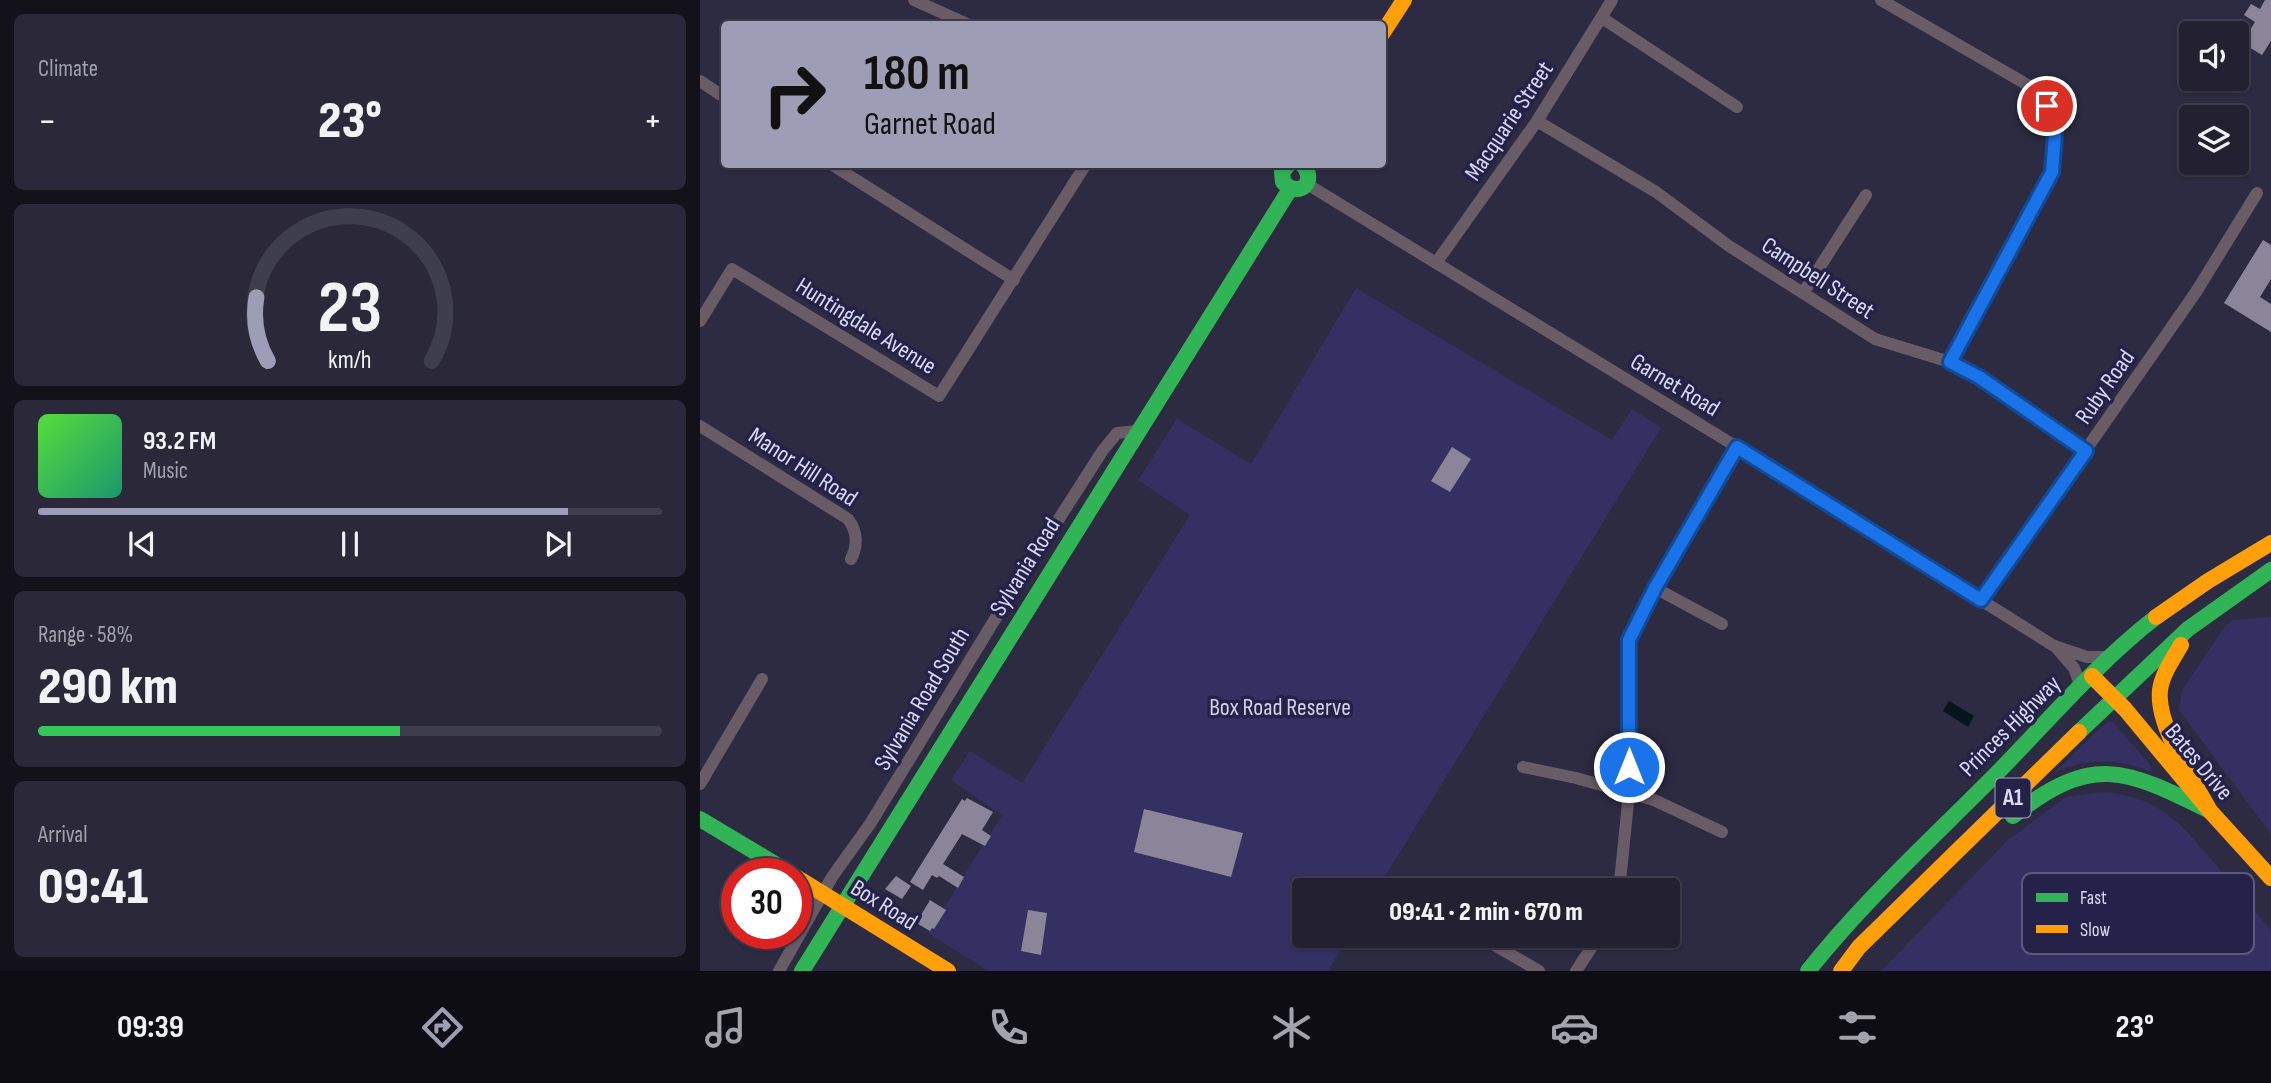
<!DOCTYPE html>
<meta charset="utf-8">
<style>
:root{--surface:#222031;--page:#2a2839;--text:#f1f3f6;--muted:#a2a3ab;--line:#3f3e4d;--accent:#9d9db5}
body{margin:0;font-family:"Sofia Sans Condensed",sans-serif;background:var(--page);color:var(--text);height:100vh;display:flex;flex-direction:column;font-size:26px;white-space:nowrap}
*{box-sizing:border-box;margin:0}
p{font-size:23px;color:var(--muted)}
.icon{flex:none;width:38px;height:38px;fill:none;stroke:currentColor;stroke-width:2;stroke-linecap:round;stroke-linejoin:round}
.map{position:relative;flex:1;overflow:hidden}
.panel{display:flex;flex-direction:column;gap:14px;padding:14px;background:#13121b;width:700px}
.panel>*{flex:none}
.guide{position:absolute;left:21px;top:21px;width:665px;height:147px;border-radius:7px;box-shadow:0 2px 5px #0004,0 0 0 2px var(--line);background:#9d9db5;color:#111;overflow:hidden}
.buttons{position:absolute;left:1479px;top:21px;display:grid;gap:14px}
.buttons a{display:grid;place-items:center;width:70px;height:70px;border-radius:7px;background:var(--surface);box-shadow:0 2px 5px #0004,0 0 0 2px var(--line);font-size:35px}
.speed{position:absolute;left:21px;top:858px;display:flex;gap:14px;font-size:35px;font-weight:700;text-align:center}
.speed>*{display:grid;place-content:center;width:91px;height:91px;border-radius:50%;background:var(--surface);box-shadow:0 2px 5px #0004,0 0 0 2px var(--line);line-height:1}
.speed .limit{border:10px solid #d22;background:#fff;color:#111}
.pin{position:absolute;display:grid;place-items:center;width:60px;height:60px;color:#fff;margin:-30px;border:4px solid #fff;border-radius:50%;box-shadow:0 2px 7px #0007}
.me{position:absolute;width:77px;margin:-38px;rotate:0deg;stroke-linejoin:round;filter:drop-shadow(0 0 5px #0008)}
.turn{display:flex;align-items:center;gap:24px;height:147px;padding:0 28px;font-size:32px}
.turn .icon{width:91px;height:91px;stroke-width:2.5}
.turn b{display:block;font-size:49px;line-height:60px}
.big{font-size:52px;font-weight:800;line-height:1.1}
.panel .widget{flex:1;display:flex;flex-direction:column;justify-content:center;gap:10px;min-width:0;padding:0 24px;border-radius:10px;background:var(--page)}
.panel .dial{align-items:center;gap:0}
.dial svg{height:182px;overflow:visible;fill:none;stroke:var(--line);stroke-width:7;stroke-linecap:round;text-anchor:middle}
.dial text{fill:var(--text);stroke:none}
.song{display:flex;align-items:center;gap:21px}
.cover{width:84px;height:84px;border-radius:10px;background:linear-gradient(135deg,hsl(110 70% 55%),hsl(160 70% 35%))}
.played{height:7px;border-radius:4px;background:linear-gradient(90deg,var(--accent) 85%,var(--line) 85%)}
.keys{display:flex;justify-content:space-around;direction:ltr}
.heat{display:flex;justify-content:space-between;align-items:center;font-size:38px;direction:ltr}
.charge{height:10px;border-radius:5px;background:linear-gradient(90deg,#34c759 58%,var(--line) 0)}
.trip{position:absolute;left:592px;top:878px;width:388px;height:70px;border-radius:7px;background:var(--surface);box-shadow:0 2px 5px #0004,0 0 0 2px var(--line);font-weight:800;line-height:70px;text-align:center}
.menu{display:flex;height:112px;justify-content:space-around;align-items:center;background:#0e0d14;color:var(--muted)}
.menu .icon{width:49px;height:49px}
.menu .on{color:var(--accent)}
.menu b{font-size:32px;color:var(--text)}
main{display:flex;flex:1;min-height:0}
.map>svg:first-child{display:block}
</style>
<main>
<section class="panel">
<div class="widget"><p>Climate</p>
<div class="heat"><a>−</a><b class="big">23°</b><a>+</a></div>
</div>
<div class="widget dial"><svg viewBox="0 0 100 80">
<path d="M14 69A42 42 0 1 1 86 69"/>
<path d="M14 69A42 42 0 0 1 9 41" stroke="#9d9db5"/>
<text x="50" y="56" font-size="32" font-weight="700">23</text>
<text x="50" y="72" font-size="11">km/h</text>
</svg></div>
<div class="widget">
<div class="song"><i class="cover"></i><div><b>93.2 FM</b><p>Music</p></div></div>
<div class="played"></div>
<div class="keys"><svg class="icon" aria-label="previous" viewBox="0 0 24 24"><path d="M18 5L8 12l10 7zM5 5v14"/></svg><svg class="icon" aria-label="pause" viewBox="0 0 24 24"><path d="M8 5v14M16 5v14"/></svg><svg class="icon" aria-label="next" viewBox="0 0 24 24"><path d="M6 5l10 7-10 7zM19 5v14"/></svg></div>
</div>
<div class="widget"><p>Range · 58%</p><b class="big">290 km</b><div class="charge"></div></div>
<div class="widget"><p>Arrival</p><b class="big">09:41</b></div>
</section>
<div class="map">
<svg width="1571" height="971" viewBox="0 0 1571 971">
<rect width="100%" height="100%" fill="#2d2b41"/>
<g fill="#343061">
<path d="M656,288L912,440L932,409L961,428L676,891H604V936H649L628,971H288L228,933L302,815L251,780L270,751L322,783L490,515L438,480L477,419L551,464Z"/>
<path d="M1571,617V834L1479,710L1482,690L1522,630L1532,620Z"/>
<path d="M1410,721L1414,723L1450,765L1452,772C1417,758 1390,758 1355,772L1406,723Z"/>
<path d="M1401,792C1458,795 1481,823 1515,864C1534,886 1552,908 1571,930V971H1181L1308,840L1366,797Z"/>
</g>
<path fill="#06151d" d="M1249,701L1274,716L1268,727L1243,711Z"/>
<g fill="#8a8599">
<path d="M1565,0H1571V41L1562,55L1542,43L1555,22L1544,15L1551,4L1560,9Z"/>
<path d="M1563,240L1571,245V279L1560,297L1571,304V332L1524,303Z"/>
<path d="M752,447L771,459L750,492L731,481Z"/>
<path d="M267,798L293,812L282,830L291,836L285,846L262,834L243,864L264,877L258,888L239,876L237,878L232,875L223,890L210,882L262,799L265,801Z"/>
<path d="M444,809L543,833L531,877L434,852Z"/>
<path d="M196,876L211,886L202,899L185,889Z"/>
<path d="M230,900L246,910L234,929L232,928L230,931L218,924L220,921L218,920Z"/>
<path d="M328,910L347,913L341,955L321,951Z"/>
</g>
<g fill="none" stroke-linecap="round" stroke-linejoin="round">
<g stroke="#685c66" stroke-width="12">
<path d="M214,0L267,24"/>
<path d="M1181,0L1338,91L1356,122L1352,172L1250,362"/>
<path d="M902,18L1037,107"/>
<path d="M0,81L24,97"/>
<path d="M837,121L956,192L1029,246L1175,339L1250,362L1279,377L1386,451"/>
<path d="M131,164L314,280"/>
<path d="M607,184L1037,447L1354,646L1387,657H1406"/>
<path d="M736,263L837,121L912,0"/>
<path d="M1103,293L1166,195"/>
<path d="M0,321L32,269L239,396L386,164"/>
<path d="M0,426L148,519C158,532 158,545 151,559"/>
<path d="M955,588L1022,624"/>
<path d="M1281,600L1496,292L1557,193"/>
<path d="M1355,646L1374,668L1381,687"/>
<path d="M823,767L876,778L954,800L1022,832"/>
<path d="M0,784L62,679"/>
<path d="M919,891L929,793V640L955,588L1037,447"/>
<path d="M779,936L839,971"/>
<path d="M79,971L132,877L170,824L300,611L403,450L417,433L437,431"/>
<path d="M876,971L899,936"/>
</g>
<g stroke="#30b455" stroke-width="16">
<path d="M589,164L582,172L583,182C600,200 618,180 602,164"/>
<path d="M1379,732L1488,629L1571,570"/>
<path d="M1313,816C1393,753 1425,769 1510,811"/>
<path d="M0,819L90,873"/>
<path d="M102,971L590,189"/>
<path d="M1108,971C1166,898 1235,836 1300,770C1351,718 1398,662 1456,617"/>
</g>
<g stroke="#ff9f0a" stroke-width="16">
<path d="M682,34L704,0"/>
<path d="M1456,617L1508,581L1571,543"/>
<path d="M1481,645C1473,659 1462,674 1460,690C1456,726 1493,779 1510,811"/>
<path d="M1392,676L1425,709L1510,811L1571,878"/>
<path d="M96,877L248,971"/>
<path d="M1141,971L1159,947L1379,732"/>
</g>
</g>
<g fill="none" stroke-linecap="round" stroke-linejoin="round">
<g stroke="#114b97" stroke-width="18">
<path id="route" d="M929,767V640L955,588L1037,447L1281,600L1386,451L1279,377L1250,362L1352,172L1356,122L1347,106"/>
</g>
<use href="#route" stroke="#1a73e8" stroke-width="12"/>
</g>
<g text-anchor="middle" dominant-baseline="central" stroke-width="7" stroke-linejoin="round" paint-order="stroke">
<rect fill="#25224a" stroke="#a3a3c1" stroke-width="2" x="1295.5" y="778.5" width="35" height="39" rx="5"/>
<g font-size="23" font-weight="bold" fill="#d9daf4">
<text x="1313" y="798">A1</text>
</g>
<g font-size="24" fill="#d9daf4" stroke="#25224a">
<text transform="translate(809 121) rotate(-56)">Macquarie Street</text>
<text transform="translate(1118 278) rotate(33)">Campbell Street</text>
<text transform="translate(166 326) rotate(32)">Huntingdale Avenue</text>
<text transform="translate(975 385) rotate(31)">Garnet Road</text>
<text transform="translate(1405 387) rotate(-55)">Ruby Road</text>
<text transform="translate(103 467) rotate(33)">Manor Hill Road</text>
<text transform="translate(325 567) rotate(-58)">Sylvania Road</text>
<text transform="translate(222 699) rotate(-59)">Sylvania Road South</text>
<text transform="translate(1310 726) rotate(-45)">Princes Highway</text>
<text transform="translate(1499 762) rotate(50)">Bates Drive</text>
<text transform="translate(184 905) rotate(32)">Box Road</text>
</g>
<g font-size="24" fill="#d1d2eb" stroke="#25224a">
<text x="580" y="707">Box Road Reserve</text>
</g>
</g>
<rect x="1322" y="873" width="232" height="81" rx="10" fill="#25224a" stroke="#5b597d" stroke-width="2"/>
<rect x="1336" y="893" width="32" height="9" fill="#30b455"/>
<rect x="1336" y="925" width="32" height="8" fill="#ff9f0a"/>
<g font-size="19" fill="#d9daf4">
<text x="1380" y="904">Fast</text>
<text x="1380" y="936">Slow</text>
</g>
</svg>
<div class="buttons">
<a><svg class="icon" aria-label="sound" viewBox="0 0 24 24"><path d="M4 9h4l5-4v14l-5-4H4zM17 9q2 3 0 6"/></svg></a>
<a><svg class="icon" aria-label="layers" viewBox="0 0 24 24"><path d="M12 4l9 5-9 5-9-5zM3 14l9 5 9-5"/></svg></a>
</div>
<div class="speed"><div class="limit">30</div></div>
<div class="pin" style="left:1347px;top:106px;background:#d93025"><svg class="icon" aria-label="arrive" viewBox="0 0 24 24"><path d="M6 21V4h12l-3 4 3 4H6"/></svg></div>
<svg class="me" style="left:929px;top:767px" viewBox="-20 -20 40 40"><circle r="17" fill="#1a73e8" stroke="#fff" stroke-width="3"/><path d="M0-11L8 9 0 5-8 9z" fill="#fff"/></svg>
<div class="trip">09:41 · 2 min · 670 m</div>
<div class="guide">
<div class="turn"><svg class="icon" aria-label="right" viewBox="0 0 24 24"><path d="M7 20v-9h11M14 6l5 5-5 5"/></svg><div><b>180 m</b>Garnet Road</div></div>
</div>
</div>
</main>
<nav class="menu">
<b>09:39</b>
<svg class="icon on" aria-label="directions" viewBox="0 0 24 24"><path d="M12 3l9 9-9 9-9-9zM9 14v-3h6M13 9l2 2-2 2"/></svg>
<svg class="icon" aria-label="music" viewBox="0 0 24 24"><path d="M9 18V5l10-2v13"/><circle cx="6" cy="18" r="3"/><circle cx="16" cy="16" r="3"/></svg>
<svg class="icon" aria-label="phone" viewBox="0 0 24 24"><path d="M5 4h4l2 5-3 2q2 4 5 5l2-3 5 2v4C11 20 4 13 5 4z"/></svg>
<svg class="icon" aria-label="climate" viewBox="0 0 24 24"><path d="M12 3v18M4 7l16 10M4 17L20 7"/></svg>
<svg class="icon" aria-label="car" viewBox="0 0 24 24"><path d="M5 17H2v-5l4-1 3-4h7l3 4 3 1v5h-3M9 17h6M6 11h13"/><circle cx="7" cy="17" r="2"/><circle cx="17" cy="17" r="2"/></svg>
<svg class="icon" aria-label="filters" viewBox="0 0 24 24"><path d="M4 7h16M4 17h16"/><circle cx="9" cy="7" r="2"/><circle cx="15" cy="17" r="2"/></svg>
<b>23°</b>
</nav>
